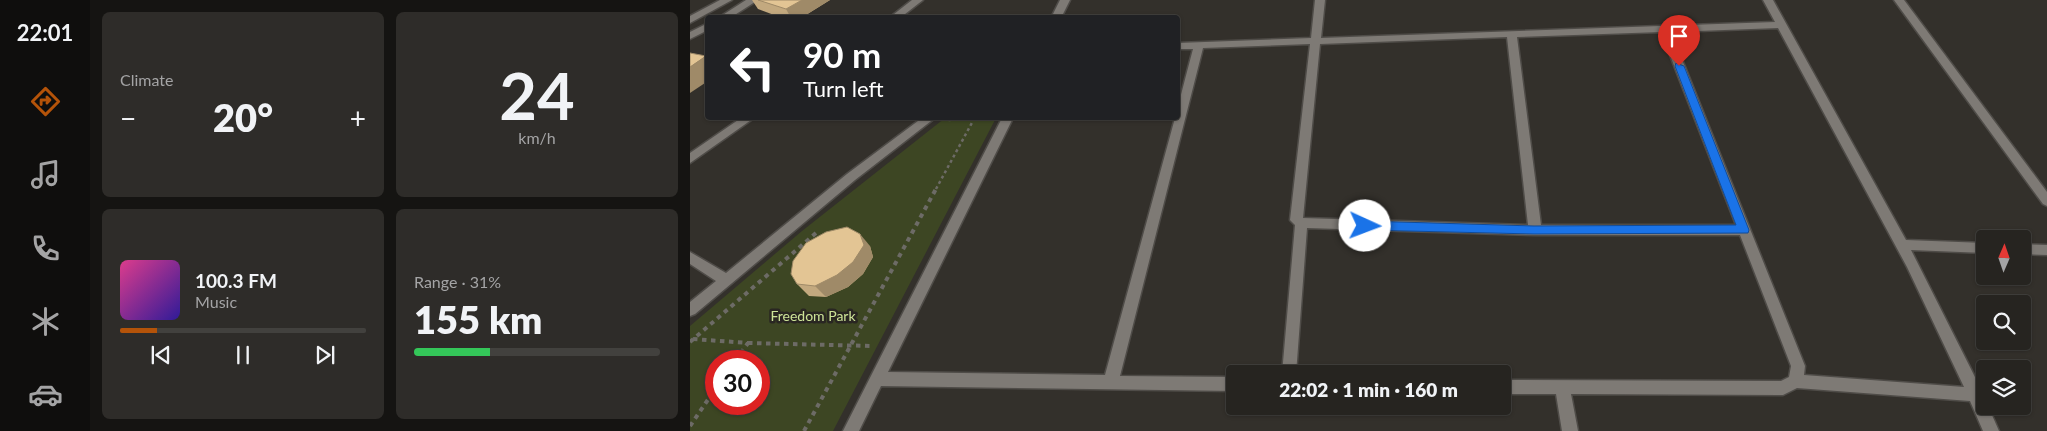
<!DOCTYPE html>
<meta charset="utf-8">
<style>
:root{--surface:#262420;--page:#2e2c29;--text:#f1f3f6;--muted:#a4a4a5;--line:#42413e;--accent:#b45309}
body{margin:0;font-family:Lato,sans-serif;background:var(--page);color:var(--text);height:100vh;display:flex;flex-direction:column;font-size:19px;white-space:nowrap}
*{box-sizing:border-box;margin:0}
p{font-size:16px;color:var(--muted)}
.icon{flex:none;width:28px;height:28px;fill:none;stroke:currentColor;stroke-width:2;stroke-linecap:round;stroke-linejoin:round}
.map{position:relative;flex:1;overflow:hidden}
.side{display:flex;flex-direction:column;gap:12px;padding:12px;background:#151412;width:600px}
.side>*{flex:none}
.banner{position:absolute;left:15px;top:15px;width:475px;height:105px;border-radius:5px;box-shadow:0 1px 4px #0004,0 0 0 1px var(--line);background:#202124;color:#fff;overflow:hidden}
.needle{width:32px;rotate:2deg}
.controls{position:absolute;left:1286px;top:230px;display:grid;gap:10px}
.controls a{display:grid;place-items:center;width:55px;height:55px;border-radius:5px;background:var(--surface);box-shadow:0 1px 4px #0004,0 0 0 1px var(--line);font-size:25px}
.speed{position:absolute;left:15px;top:350px;display:flex;gap:10px;font-size:25px;font-weight:700;text-align:center}
.speed>*{display:grid;place-content:center;width:65px;height:65px;border-radius:50%;background:var(--surface);box-shadow:0 1px 4px #0004,0 0 0 1px var(--line);line-height:1}
.speed .limit{border:8px solid #d22;background:#fff;color:#111}
.pin{position:absolute;display:grid;place-items:center;width:42px;height:42px;color:#fff;margin:-51px -21px;border-radius:50% 50% 50% 0;rotate:-45deg;box-shadow:0 0 5px #0007}
.pin .icon{rotate:45deg}
.me{position:absolute;width:55px;margin:-28px;rotate:92deg;stroke-linejoin:round;filter:drop-shadow(0 0 4px #0008)}
.turn{display:flex;align-items:center;gap:18px;height:105px;padding:0 15px;font-size:22px}
.turn .icon{width:65px;height:65px;stroke-width:2.5}
.turn b{display:block;font-size:35px;line-height:42px}
.big{font-size:38px;font-weight:800;line-height:1.1}
.side .card{flex:1;display:flex;flex-direction:column;justify-content:center;gap:8px;min-width:0;padding:0 18px;border-radius:8px;background:var(--page)}
.side .dial{align-items:center;gap:0}
.dial b{font-size:65px;line-height:1}
.song{display:flex;align-items:center;gap:15px}
.cover{width:60px;height:60px;border-radius:8px;background:linear-gradient(135deg,hsl(330 70% 55%),hsl(250 70% 35%))}
.played{height:5px;border-radius:2px;background:linear-gradient(90deg,var(--accent) 15%,var(--line) 15%)}
.keys{display:flex;justify-content:space-around;direction:ltr}
.heat{display:flex;justify-content:space-between;align-items:center;font-size:28px;direction:ltr}
.charge{height:8px;border-radius:4px;background:linear-gradient(90deg,#34c759 31%,var(--line) 0)}
.side .tiles{flex:1;display:grid;gap:12px;grid-template-columns:repeat(2,1fr)}
.trip{position:absolute;left:536px;top:365px;width:285px;height:50px;border-radius:5px;background:var(--surface);box-shadow:0 1px 4px #0004,0 0 0 1px var(--line);font-weight:800;line-height:50px;text-align:center}
main{display:flex;flex:1;min-height:0}
.dock{display:flex;flex-direction:column;width:90px;justify-content:space-around;align-items:center;background:#0f0e0d;color:var(--muted)}
.dock .icon{width:35px;height:35px}
.dock .on{color:var(--accent)}
.dock b{font-size:22px;color:var(--text)}
.map>svg:first-child{display:block}
</style>
<main>
<nav class="dock">
<b>22:01</b>
<svg class="icon on" aria-label="directions" viewBox="0 0 24 24"><path d="M12 3l9 9-9 9-9-9zM9 14v-3h6M13 9l2 2-2 2"/></svg>
<svg class="icon" aria-label="music" viewBox="0 0 24 24"><path d="M9 18V5l10-2v13"/><circle cx="6" cy="18" r="3"/><circle cx="16" cy="16" r="3"/></svg>
<svg class="icon" aria-label="phone" viewBox="0 0 24 24"><path d="M5 4h4l2 5-3 2q2 4 5 5l2-3 5 2v4C11 20 4 13 5 4z"/></svg>
<svg class="icon" aria-label="climate" viewBox="0 0 24 24"><path d="M12 3v18M4 7l16 10M4 17L20 7"/></svg>
<svg class="icon" aria-label="car" viewBox="0 0 24 24"><path d="M5 17H2v-5l4-1 3-4h7l3 4 3 1v5h-3M9 17h6M6 11h13"/><circle cx="7" cy="17" r="2"/><circle cx="17" cy="17" r="2"/></svg>
</nav>
<section class="side">
<div class="tiles">
<div class="card"><p>Climate</p>
<div class="heat"><a>−</a><b class="big">20°</b><a>+</a></div>
</div>
<div class="card dial"><b>24</b><p>km/h</p></div>
<div class="card">
<div class="song"><i class="cover"></i><div><b>100.3 FM</b><p>Music</p></div></div>
<div class="played"></div>
<div class="keys"><svg class="icon" aria-label="previous" viewBox="0 0 24 24"><path d="M18 5L8 12l10 7zM5 5v14"/></svg><svg class="icon" aria-label="pause" viewBox="0 0 24 24"><path d="M8 5v14M16 5v14"/></svg><svg class="icon" aria-label="next" viewBox="0 0 24 24"><path d="M6 5l10 7-10 7zM19 5v14"/></svg></div>
</div>
<div class="card"><p>Range · 31%</p><b class="big">155 km</b><div class="charge"></div></div>
</div>
</section>
<div class="map">
<svg width="1357" height="431" viewBox="0 0 1357 431">
<rect width="100%" height="100%" fill="#33302b"/>
<path fill="#3d4623" fill-rule="evenodd" d="M255,118H306L143,431H0V326L112,231ZM26,361H69V404H26Z"/>
<g fill="none" stroke-linecap="round" stroke-linejoin="round">
<g stroke="#4f4c48" stroke-width="3">
<g id="minor">
<path d="M30,0H42L0,23V16Z"/>
<path d="M56,0H68L40,18H28Z"/>
<path d="M222,0H233L210,18H199Z"/>
<path d="M370,0H380L371,18H361Z"/>
<path d="M625,0H635L631,38L1085,22L1073,0H1083L1216,240L1295,243V253L1221,250L1294,395L1295,406H1298L1309,431H1293L1280,401L1107,388L1093,395L881,394L888,431H872L866,394H812V380L1091,381L1099,377L1101,366L1050,235H845L617,228L606,374H592L605,225L600,220L620,44L513,48L430,376L545,377V391L191,386L169,431H153L312,118H323L198,372L415,375L485,118H488V106L503,49H488V43L621,38ZM1088,28L1217,267L1274,387L1114,375L1115,366L981,32ZM971,32L1046,225H851L827,37ZM817,37L838,225L613,218L630,44Z"/>
<path d="M1204,0H1214L1357,192V206L1353,204Z"/>
<path d="M18,23V30L0,39V32Z"/>
<path d="M51,118H64L0,163V153Z"/>
<path d="M232,118H245L165,180L5,314L0,316V302L26,281L0,264V252L36,273L157,174Z"/>
<path d="M1332,244L1357,245V255L1332,254Z"/>
</g>
</g>
<path stroke="#6d6b66" stroke-width="2.5" stroke-dasharray="3 3" stroke-linecap="butt" d="M246,189L284,119L258,120"/>
<g stroke="#6d6b66" stroke-width="4" stroke-dasharray="4.5 4.5" stroke-linecap="butt">
<path d="M3,339L58,343L45,361"/>
<path d="M0,342L126,233"/>
<path d="M58,343L182,346"/>
<path d="M0,426L26,388"/>
<path d="M114,431L247,187"/>
</g>
<use href="#minor" fill="#7e7a75" fill-rule="evenodd"/>
</g>
<g fill="#c3a97f">
<path d="M62,0H140L111,18H92L68,9Z"/>
<path d="M180,246L183,257L173,274L158,287L136,297L119,296L107,284Z"/>
</g>
<g fill="#9f8a68">
<path d="M112,0H140L111,18H101L96,9Z"/>
<path d="M16,56L18,58V81L0,93V67Z"/>
<path d="M170,234L180,246L183,257L173,274L158,287L136,297L125,286Z"/>
</g>
<g fill="#e3c594" stroke="#9f8a68">
<path d="M68,0H112L96,9Z"/>
<path d="M0,53L16,56L0,67Z"/>
<path d="M157,227L170,234L174,245L163,262L147,275L125,286L107,284L101,274L103,261L116,243L136,232Z"/>
</g>
<path fill="#1a73e8" stroke="#114b97" d="M986,63L994,66L1059,230L1058,233L844,234L675,230L669,226L675,221L844,226L1046,225L985,66Z"/>
<g text-anchor="middle" dominant-baseline="central" stroke-width="5" stroke-linejoin="round" paint-order="stroke">
<g font-size="14" fill="#cde397" stroke="#292622">
<text x="123" y="315">Freedom Park</text>
</g>
</g>
</svg>
<div class="controls">
<a><svg class="needle" viewBox="-14 -14 28 28"><path d="M0-13l5 13h-10z" fill="#e53935"/><path d="M0 13l5-13h-10z" fill="#a4a4a5"/></svg></a>
<a><svg class="icon" aria-label="search" viewBox="0 0 24 24"><circle cx="10" cy="10" r="6"/><path d="M15 15l6 6"/></svg></a>
<a><svg class="icon" aria-label="layers" viewBox="0 0 24 24"><path d="M12 4l9 5-9 5-9-5zM3 14l9 5 9-5"/></svg></a>
</div>
<div class="speed"><div class="limit">30</div></div>
<div class="pin" style="left:989px;top:66px;background:#d93025"><svg class="icon" aria-label="arrive" viewBox="0 0 24 24"><path d="M6 21V4h12l-3 4 3 4H6"/></svg></div>
<svg class="me" style="left:675px;top:226px" viewBox="-20 -20 40 40"><circle r="19" fill="#fff"/><path d="M0-13L10 11 0 6-10 11z" fill="#1a73e8"/></svg>
<div class="trip">22:02 · 1 min · 160 m</div>
<div class="banner">
<div class="turn"><svg class="icon" aria-label="left" viewBox="0 0 24 24"><path d="M17 20v-9H6M10 6l-5 5 5 5"/></svg><div><b>90 m</b>Turn left</div></div>
</div>
</div>
</main>
